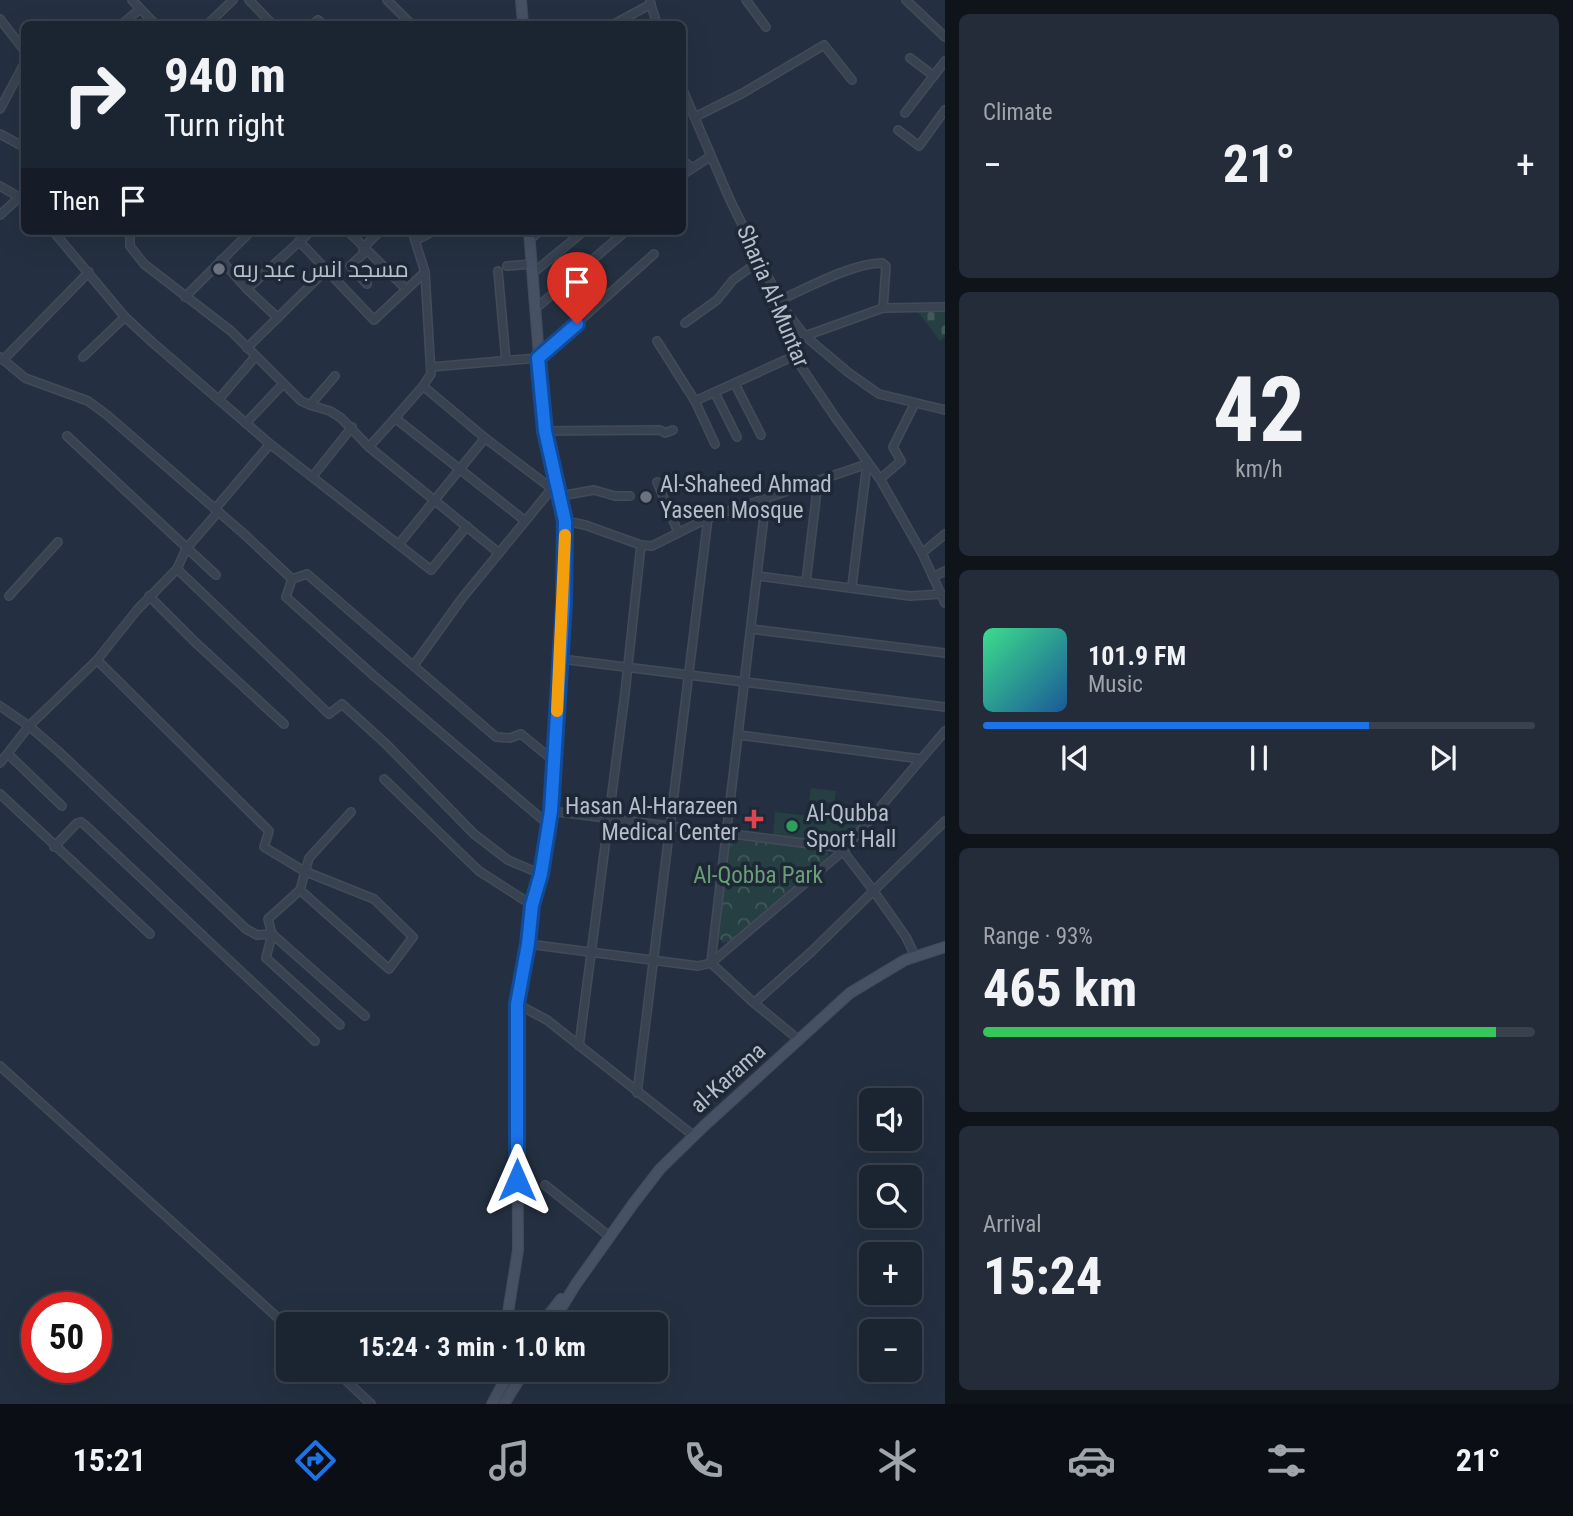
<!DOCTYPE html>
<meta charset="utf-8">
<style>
:root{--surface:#1b2431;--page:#242c39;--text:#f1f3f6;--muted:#a0a4ab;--line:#39414d;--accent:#1a73e8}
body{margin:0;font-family:"Roboto Condensed",Cairo,sans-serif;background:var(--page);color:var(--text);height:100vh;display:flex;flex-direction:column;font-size:26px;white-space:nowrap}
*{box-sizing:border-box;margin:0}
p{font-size:23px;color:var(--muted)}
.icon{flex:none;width:38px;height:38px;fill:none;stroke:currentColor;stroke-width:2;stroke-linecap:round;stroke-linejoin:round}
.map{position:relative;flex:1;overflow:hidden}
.sheet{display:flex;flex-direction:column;gap:14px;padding:14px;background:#0f141b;width:628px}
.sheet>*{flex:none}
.top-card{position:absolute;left:21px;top:21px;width:665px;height:214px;border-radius:10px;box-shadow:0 7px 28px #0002,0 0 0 2px var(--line);background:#1b2431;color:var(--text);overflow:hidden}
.fabs{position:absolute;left:859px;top:1088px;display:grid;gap:14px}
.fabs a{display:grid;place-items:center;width:63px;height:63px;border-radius:10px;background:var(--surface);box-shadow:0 7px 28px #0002,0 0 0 2px var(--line);font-size:35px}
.speed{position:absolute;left:21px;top:1292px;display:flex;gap:14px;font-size:35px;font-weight:700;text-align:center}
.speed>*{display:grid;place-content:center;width:91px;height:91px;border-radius:50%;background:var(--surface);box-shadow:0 7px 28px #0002,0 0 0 2px var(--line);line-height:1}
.speed .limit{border:10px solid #d22;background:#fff;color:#111}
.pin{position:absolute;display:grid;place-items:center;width:60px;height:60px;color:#fff;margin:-72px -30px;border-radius:50% 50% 50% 0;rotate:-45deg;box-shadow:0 0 7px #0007}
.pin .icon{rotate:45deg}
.me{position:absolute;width:77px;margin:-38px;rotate:0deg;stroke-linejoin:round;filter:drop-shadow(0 0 5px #0008)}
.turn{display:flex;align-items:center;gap:24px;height:147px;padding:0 28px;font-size:32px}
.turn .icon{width:91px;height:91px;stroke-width:2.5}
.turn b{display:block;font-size:49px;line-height:60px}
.then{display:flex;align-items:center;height:66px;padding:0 28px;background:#0003;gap:14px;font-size:26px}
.big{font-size:52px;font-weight:700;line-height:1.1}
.sheet .tile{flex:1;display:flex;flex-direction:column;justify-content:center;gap:10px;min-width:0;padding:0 24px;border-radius:10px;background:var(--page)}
.sheet .dial{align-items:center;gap:0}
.dial b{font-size:91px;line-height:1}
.song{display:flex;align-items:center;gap:21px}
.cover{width:84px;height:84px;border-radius:10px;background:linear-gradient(135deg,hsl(150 70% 55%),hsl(210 70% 35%))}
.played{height:7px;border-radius:4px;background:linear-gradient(90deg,var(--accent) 70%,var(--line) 70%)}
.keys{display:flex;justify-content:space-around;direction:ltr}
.heat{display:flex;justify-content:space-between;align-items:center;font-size:38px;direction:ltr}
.charge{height:10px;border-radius:5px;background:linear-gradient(90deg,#34c759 93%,var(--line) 0)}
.trip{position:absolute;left:276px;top:1312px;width:392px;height:70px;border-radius:10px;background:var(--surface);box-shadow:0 7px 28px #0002,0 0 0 2px var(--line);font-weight:700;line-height:70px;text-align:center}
.tabs{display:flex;height:112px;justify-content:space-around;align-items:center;background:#0b0e14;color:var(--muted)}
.tabs .icon{width:49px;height:49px}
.tabs .active{color:var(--accent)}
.tabs b{font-size:32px;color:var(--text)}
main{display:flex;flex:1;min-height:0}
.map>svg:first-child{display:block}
</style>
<main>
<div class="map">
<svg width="945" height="1404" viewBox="0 0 945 1404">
<defs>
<pattern id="forest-crowns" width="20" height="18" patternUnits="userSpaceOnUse" patternTransform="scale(1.75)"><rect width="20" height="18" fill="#263f42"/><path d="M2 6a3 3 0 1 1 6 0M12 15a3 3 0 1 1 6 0" fill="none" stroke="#43595c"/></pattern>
<pattern id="cemetery-stones" width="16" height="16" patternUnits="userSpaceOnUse" patternTransform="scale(1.75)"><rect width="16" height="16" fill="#263f42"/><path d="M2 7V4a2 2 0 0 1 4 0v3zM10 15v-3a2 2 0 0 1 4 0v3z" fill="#43595c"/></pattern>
</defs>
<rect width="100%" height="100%" fill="#243041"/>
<path fill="url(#forest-crowns)" d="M735,840L823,849L829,854L827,859L730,941L723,943L719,938L729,846Z"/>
<path fill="url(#cemetery-stones)" d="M945,310V337L940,341L918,312Z"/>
<g fill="#263f42">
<path d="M811,788L836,791L834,803L809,800Z"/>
<path d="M775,812L851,821L861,823L845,840L840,842L773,835Z"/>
</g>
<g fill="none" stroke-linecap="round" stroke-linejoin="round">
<g stroke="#424b5a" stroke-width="10">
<g id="street">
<path d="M132,0L155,24"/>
<path d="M249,0L272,24"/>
<path d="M387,0L411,24"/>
<path d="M746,0L766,27"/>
<path d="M906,0L945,37"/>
<path d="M650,2L657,24"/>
<path d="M0,19L24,50"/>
<path d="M122,24L140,9"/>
<path d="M208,24L233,0"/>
<path d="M313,24L318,20L323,24"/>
<path d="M614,24L651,4"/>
<path d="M910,58L934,76"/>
<path d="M682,88L730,200L783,307L794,356L835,417L880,479L922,553L945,603"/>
<path d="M0,109L24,64"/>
<path d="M905,113L945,61"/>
<path d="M695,117L743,93L824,45L852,80"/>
<path d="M898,130L919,146L945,110"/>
<path d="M0,134L24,147"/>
<path d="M682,160L692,168"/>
<path d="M682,175L711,156"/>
<path d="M0,186L24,200"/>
<path d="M0,215L24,193"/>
<path d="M53,231L125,317L152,342L270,444L431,570L467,526"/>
<path d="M130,231V246L144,264L231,331L301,401L310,405L335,376"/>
<path d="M348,231L406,289"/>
<path d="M412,231L425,272L431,374L423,386"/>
<path d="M530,239L540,231"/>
<path d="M416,240L434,231"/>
<path d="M299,241L374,320L425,272"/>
<path d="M221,260L247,289L311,231"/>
<path d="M507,266L532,264"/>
<path d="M498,271L506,361"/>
<path d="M533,273L584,231"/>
<path d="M367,284L350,266L364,253L363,248L380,231"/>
<path d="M247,289L278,318"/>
<path d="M185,297L251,231"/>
<path d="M780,300C807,288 853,263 882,263L886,266L883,308"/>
<path d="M535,309L626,231"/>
<path d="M785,310L805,336L849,373L879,394L945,410"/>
<path d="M685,323L717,300L733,280L761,260"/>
<path d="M805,336L883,308L945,307"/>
<path d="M657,341L695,401L794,356"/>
<path d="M247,348L326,270"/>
<path d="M0,357L25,378L88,401L107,415L244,534L292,579L286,597L373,675L549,825"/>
<path d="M83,357L125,317"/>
<path d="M3,360L89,272"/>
<path d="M431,367L538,358L654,254"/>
<path d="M735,384L761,435"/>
<path d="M715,393L737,437"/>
<path d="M219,399L255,357"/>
<path d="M695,401L715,444"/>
<path d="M310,405L330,411L341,418L369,447L499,553"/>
<path d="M246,423L283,384"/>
<path d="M545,431L660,430L665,433L673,430"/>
<path d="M67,436L216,575"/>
<path d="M369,447L395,418"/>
<path d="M313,476L352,427"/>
<path d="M880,479L901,461L893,447L915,403"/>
<path d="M657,482L678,532"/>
<path d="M560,496L594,490L615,496H630"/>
<path d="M215,509L270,444"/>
<path d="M524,520L395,418L423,386L485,438L551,488"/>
<path d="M565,521L585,525L641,545L652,546L708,518L867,464L852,586"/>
<path d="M399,544L485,438"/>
<path d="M922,553L945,534"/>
<path d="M177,569L329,714L342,704L386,744L474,834L508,860L541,874"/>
<path d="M758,576L910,596L942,594"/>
<path d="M933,577L945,571"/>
<path d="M292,579L307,574L496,737L510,738L521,734L554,761"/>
<path d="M806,582L818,482"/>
<path d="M9,596L58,542"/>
<path d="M149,596L195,642L284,724"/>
<path d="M751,629L945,653"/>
<path d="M561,659L945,707"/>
<path d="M97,660L269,831L264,847L304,871L374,899L413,937L389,969L300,890"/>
<path d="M414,665L463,597L554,486"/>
<path d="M0,706L29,726L59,752L246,929L257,935L272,934L365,1016"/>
<path d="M739,735L921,759"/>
<path d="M8,754L62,806"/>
<path d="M0,763L29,726L97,660L137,610L177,569L186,549L218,512"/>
<path d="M384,779L479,871L532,905"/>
<path d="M0,794L150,934"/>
<path d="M551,811L834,847L843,851L873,890L906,937L915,956"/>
<path d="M54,847L77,823L81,822L85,825L315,1041"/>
<path d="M528,944L698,966L711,963L843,851L945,731"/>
<path d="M711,962L766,499"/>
<path d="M711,963L754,1003L799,1040"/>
<path d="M754,1003L811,952L945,821"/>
<path d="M517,1004L547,1020L694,1136"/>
<path d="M340,1025L266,958L272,934L268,919L300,890L309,858L351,812"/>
<path d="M579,1046L625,693L641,545"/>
<path d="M0,1066L289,1328"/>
<path d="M637,1093L708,518"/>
<path d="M545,1185L609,1236"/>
<path d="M335,1370L371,1404"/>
</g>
</g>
<g stroke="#424b5a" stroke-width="12">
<g id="secondary">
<path d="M521,0L523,24"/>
<path d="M506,1325L518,1250L517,1004L528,944L532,905L541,874L551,811L561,659L565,521L545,431L529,231"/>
<path d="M541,1325L561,1299"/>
<path d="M551,1325L576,1284L633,1204L660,1169L704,1126L850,993L905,960L945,947"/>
<path d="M492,1404L510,1370"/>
<path d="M504,1404L525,1370"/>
</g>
</g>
<use href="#street" stroke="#384251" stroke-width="7"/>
<use href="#secondary" stroke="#465164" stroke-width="10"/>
</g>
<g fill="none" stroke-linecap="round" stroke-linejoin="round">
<g stroke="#114b97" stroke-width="18">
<path id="route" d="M517,1180V1004L528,944L532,905L541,874L551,811L564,603L565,521L545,431L538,358L577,324"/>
</g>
<use href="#route" stroke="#1a73e8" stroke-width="12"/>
<path stroke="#f59e0b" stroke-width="12" d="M557,711L565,535"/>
</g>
<g fill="#6b7280" stroke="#1d2736" stroke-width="2.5">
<circle cx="219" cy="269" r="7"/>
<circle cx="646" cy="497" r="7"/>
</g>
<path fill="#e0444e" stroke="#1d2736" stroke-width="2.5" d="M750.5 808.5h7v7h7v7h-7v7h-7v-7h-7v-7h7z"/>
<circle fill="#2e9e5b" stroke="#1d2736" stroke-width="2.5" cx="792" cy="826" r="7"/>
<g text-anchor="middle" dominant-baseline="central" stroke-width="7" stroke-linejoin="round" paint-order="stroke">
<g font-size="23" fill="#b5becb" stroke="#1d2736" text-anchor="start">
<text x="233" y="269">مسجد انس عبد ربه</text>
<text x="660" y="484">Al-Shaheed Ahmad<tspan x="660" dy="26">Yaseen Mosque</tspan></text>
<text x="738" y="806" text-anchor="end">Hasan Al-Harazeen<tspan x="738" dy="26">Medical Center</tspan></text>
<text x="806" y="813">Al-Qubba<tspan x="806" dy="26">Sport Hall</tspan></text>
</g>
<g font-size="23" fill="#b5becb" stroke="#1d2736">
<text transform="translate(773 296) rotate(67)">Sharia Al-Muntar</text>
<text transform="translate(728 1078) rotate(-42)">al-Karama</text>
</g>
<g font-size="23" fill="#6b9d77" stroke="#1d2736">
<text x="758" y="875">Al-Qobba Park</text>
</g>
</g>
</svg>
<div class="fabs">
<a><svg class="icon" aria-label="sound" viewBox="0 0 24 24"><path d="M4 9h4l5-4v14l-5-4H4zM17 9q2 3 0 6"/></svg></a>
<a><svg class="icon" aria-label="search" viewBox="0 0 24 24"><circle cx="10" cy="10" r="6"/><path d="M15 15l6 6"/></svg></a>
<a>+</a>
<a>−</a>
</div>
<div class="speed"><div class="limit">50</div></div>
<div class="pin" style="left:577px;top:324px;background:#d93025"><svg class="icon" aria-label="arrive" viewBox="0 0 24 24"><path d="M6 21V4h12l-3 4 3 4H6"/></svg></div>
<svg class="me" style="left:517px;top:1180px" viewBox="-20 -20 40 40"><path d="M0-17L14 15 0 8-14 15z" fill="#1a73e8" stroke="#fff" stroke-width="4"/></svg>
<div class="trip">15:24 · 3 min · 1.0 km</div>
<div class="top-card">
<div class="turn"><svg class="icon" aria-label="right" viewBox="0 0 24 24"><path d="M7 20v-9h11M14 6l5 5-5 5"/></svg><div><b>940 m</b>Turn right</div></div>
<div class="then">Then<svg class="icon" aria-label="arrive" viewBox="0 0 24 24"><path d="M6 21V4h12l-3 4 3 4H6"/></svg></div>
</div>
</div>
<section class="sheet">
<div class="tile"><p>Climate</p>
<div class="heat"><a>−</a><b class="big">21°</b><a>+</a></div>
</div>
<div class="tile dial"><b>42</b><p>km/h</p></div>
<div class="tile">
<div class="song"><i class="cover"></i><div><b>101.9 FM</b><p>Music</p></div></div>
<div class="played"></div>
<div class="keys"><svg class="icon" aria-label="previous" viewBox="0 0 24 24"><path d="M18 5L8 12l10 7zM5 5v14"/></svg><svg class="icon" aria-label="pause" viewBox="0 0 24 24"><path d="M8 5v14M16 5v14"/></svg><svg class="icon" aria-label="next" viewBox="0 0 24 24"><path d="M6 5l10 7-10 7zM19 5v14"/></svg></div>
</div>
<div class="tile"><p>Range · 93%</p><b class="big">465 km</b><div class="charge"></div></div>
<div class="tile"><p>Arrival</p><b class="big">15:24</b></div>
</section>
</main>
<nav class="tabs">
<b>15:21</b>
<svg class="icon active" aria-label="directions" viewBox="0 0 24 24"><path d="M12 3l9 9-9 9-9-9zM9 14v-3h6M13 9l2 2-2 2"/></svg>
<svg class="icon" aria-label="music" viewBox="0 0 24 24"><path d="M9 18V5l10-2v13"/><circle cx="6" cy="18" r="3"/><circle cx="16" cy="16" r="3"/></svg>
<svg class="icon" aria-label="phone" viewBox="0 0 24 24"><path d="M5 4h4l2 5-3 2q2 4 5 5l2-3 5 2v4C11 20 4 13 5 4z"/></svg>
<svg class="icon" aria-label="climate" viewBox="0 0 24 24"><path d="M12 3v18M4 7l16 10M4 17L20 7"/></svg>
<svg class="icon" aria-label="car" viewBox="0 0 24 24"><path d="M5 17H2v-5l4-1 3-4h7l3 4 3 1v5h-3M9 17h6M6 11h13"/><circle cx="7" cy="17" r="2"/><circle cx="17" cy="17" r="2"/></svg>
<svg class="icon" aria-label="filters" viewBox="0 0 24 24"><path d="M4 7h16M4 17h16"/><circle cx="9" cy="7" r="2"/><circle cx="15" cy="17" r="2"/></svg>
<b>21°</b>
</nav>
